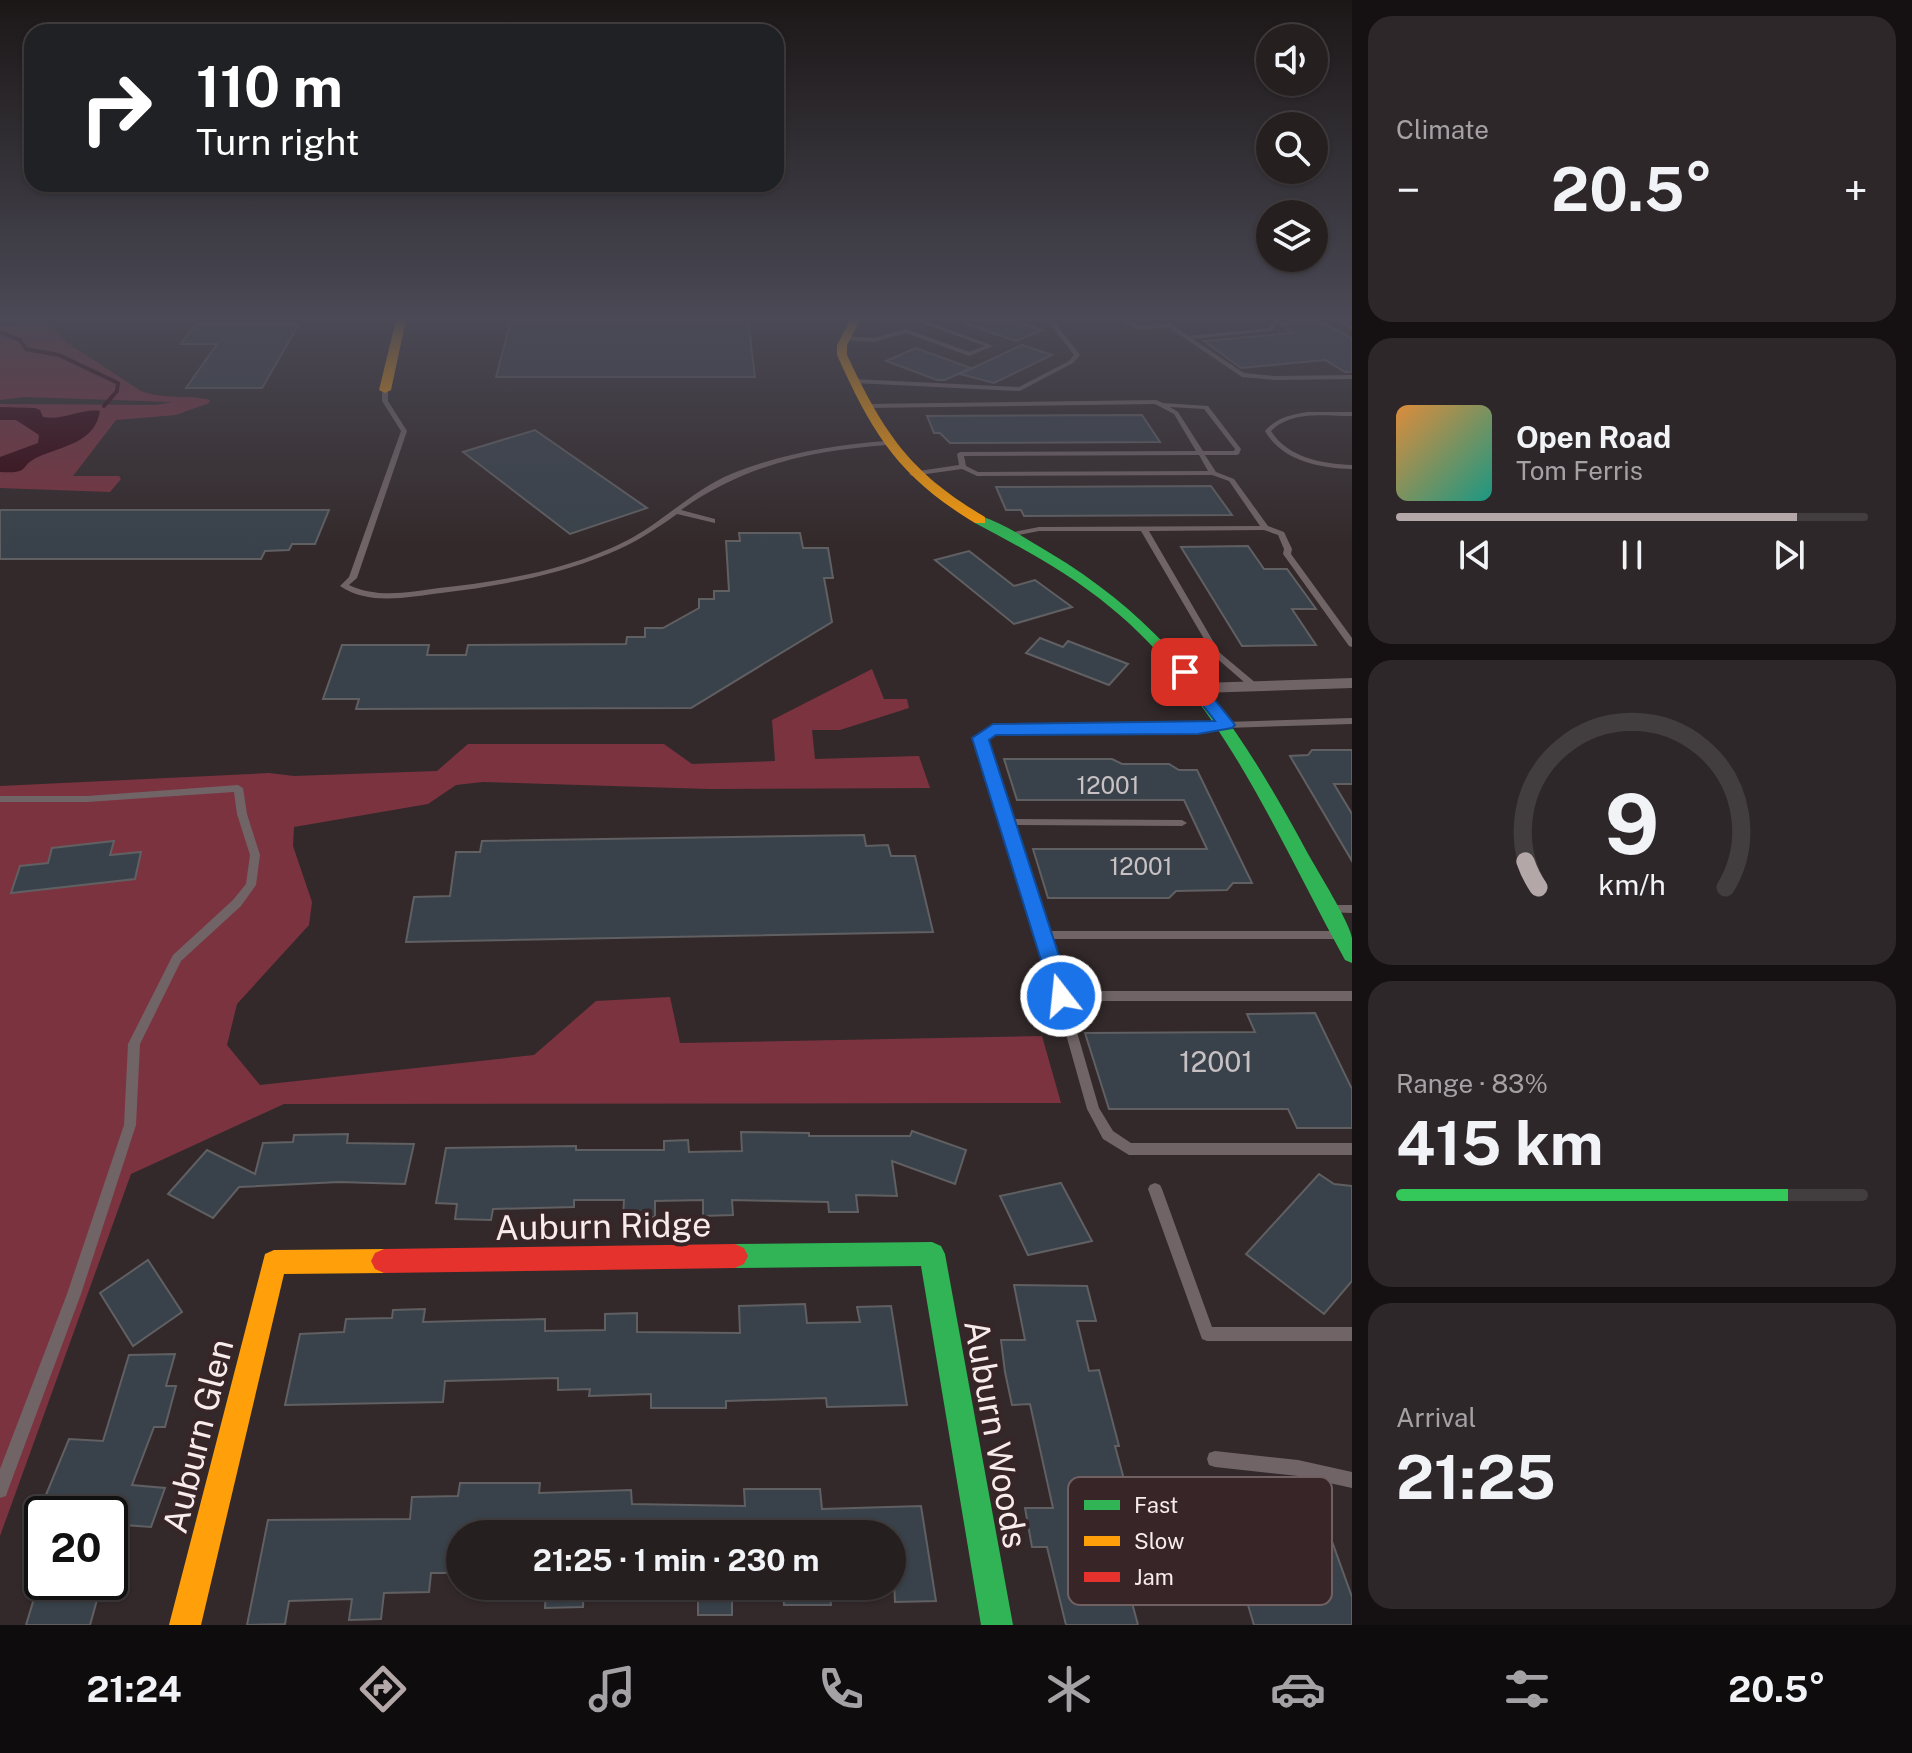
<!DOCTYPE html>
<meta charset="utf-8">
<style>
:root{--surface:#261f20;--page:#2e2729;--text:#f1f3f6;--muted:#a4a2a5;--line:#423d3e;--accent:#b3a7a8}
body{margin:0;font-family:"Public Sans",sans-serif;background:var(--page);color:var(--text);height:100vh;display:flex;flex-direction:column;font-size:30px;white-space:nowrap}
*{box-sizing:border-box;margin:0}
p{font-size:26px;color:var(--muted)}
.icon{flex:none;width:44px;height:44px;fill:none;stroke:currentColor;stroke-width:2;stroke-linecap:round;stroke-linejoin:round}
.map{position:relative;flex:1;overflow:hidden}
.side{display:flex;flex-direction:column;gap:16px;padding:16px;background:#151112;width:560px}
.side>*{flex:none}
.hud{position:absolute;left:24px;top:24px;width:760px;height:168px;border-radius:24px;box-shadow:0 2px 6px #0004,0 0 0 2px var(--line);background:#202124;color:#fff;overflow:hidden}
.tools{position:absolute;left:1256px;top:24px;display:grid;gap:16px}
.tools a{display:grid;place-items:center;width:72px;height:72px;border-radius:50%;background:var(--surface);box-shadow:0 2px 6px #0004,0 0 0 2px var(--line);font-size:40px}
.speed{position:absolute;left:24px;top:1496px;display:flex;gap:16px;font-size:40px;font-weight:700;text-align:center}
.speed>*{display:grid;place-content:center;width:104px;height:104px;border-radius:50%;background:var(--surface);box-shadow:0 2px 6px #0004,0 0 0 2px var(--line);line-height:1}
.speed .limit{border:4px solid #111;border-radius:12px;background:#fff;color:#111}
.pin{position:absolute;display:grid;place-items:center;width:68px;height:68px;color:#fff;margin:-34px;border-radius:16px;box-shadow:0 4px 12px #0006}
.me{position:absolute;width:88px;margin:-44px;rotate:344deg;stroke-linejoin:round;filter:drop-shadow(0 0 6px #0008)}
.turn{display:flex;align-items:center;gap:28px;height:168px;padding:0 40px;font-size:36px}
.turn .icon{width:104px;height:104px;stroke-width:2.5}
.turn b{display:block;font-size:56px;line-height:68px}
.big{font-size:60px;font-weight:700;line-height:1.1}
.side .card{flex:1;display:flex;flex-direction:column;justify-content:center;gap:12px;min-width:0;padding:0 28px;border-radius:24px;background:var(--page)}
.side .dial{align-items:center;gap:0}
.dial svg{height:208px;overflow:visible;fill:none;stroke:var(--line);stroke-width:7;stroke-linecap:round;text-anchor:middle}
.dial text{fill:var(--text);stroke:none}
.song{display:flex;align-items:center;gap:24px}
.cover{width:96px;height:96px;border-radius:12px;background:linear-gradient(135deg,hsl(30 70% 55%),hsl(170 70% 35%))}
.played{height:8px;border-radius:4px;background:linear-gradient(90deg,var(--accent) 85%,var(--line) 85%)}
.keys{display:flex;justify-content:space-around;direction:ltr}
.heat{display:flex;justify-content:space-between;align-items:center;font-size:44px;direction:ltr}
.charge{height:12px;border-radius:6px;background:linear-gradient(90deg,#34c759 83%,var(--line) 0)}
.trip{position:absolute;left:446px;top:1520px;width:460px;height:80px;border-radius:40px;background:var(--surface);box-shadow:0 2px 6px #0004,0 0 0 2px var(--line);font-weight:700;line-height:80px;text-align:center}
.tabs{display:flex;height:128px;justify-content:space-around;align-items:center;background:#0f0c0d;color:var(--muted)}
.tabs .icon{width:56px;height:56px}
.tabs .on{color:var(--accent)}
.tabs b{font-size:36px;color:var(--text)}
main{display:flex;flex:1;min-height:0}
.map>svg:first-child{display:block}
</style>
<main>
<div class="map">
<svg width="1352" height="1625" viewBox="0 0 1352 1625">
<rect width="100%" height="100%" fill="#33292a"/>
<g fill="#7c3340">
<path d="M47,322L66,342L141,391C163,400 187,394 210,400L209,403L176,415L116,420L73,476H119L121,479L110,492L0,488V404L156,405L172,402L25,397L0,400V326Z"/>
<path d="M872,669L884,699H907L909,708L840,730H812L815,759L919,756L930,788L709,789L483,782L456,785L428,804L294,827L293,846L312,902L309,925L237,1004L227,1045L260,1085L534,1055L596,1001L670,997L680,1043L1042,1036L1061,1103L284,1104L131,1174L0,1536V786L269,773L294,776L437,771L468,744H664L692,764L775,761L772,720Z"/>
</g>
<path fill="#37040f" d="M0,407L35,408L40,410L43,417C64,421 81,408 100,411C95,443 62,446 38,457C18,466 32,474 0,472V457L38,443L39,435L16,420H0Z"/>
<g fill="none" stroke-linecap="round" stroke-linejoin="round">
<path stroke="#37040f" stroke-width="4" d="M0,332L20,340L26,349L59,355L118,383L117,391L104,406"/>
</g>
<g fill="#39424a" stroke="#605f62" stroke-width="2">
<path d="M511,320H748L755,377H496Z"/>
<path d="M963,320H1013L1042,330L1016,341L963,323Z"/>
<path d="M1317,320L1352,338V372H1345L1325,360L1241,368L1204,341L1293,333L1280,324Z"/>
<path d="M196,324H299L262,388H186L217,344H181Z"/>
<path d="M1022,345L1052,355L994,383L960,374Z"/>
<path d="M916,348L971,368L945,380H937L886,361Z"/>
<path d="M1142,415L1160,442L950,443L940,433H934L927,416Z"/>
<path d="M535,430L647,508L570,534L463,452Z"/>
<path d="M1211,486L1232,515L1024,516L1021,510H1006L996,487Z"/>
<path d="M0,510H329L315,544H292L289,550L265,551L261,559H0Z"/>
<path d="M739,533H800L803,548H828L833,578H824L832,622L691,708L356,709L359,699H323L342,645H429L427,655H466L468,645L626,644L627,637H645V628H663L699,608V599H714V591H729L726,541H740Z"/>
<path d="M1248,546L1264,569H1287L1306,595L1316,609H1292L1316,645L1242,646L1181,547Z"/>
<path d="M969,551L1014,586L1035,580L1072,607L1014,624L935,560Z"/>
<path d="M1040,638L1063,647L1068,641L1128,664L1109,685L1026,653Z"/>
<path d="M1312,750H1352V784H1334L1352,814V861L1290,756L1308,755Z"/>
<path d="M1004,759H1112L1122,764H1169L1179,770H1197L1252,883H1233L1227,890L1176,891L1169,898H1048L1033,849H1207L1184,800H1017Z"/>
<path d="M864,835L866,846L888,845L891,856H915L933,932L406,942L414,897L450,896L456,852H480L482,841Z"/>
<path d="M114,841L110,855L141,852L135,879L11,893L20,866L48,863L52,848Z"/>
<path d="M1315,1013L1352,1089V1128H1297L1288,1109H1109L1085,1033L1255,1032L1247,1014Z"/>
<path d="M912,1131L966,1150L955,1184L892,1161L897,1196L856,1195L858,1212H829L828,1202L732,1200L733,1215L703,1216V1200L655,1201V1217H623L624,1200H574V1207L493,1209L491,1220L455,1219L457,1204L436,1203L446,1148L576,1146V1150H664V1141L688,1140L689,1152L742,1151L741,1132L809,1133V1136H910Z"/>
<path d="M348,1134L347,1143L414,1144L405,1184L339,1182L239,1187L213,1218L168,1194L207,1150L255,1174L263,1143L293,1142L294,1135Z"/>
<path d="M1319,1174L1334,1184L1352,1186V1281L1324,1314L1246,1254Z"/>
<path d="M1061,1183L1092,1241L1028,1255L1000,1196Z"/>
<path d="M148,1260L182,1312L133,1346L100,1293Z"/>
<path d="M1014,1285L1087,1286L1096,1321H1077L1089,1371L1099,1370L1119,1446H1115L1125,1483H1131L1147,1547H1117L1138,1625H1066L1047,1547H1032L1025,1508H1053L1030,1404L1012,1405L1005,1372L1001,1340H1025Z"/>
<path d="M805,1304L807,1323L860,1322L857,1307L891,1306L907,1405L827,1407L826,1398L726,1401V1408H651V1394L589,1396L590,1389L558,1390V1378L445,1381L443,1402L285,1405L300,1334L344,1332L346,1319L392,1318L393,1310L425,1309L423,1322L545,1319V1331L605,1330V1314L637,1313V1332L740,1333L739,1306Z"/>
<path d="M175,1354L166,1386H176L165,1427H154L132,1485L165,1488L151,1527L110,1524V1514H38L69,1439L103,1441L129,1355Z"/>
<path d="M460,1483H540L539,1493L631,1490L632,1504L745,1506L744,1489H820L822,1509L921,1506L936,1601L895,1602L892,1534H460V1573H431L429,1592L384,1593L381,1619L349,1620L352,1599L289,1601L285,1624L247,1625L268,1520L410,1519L412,1497L458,1496Z"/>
<path d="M1223,1522H1325L1352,1597V1625H1254Z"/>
<path d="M39,1582H102L90,1625H26Z"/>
<path d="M546,1586H584L583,1607L545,1608Z"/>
<rect x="698" y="1586" width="34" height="29"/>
<path d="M783,1586H829L831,1605H784Z"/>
</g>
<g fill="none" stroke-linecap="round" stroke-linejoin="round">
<g fill="#716466" fill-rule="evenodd">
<path d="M914,320H923L993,346L969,356L906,333L874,342L845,340L842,338L845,336L874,338L906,329L969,352L985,346Z"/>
<path d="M1047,320H1053L1080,355L1073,363L1020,391L854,383L851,381L854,379L1019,387L1069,361L1074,355Z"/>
<path d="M1123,320H1130L1138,326L1169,323L1189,336L1269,328L1273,320H1279L1273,330L1271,331L1193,339L1244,373L1275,376L1352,375V379L1275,380L1242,377L1168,327L1137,330Z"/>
<path d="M1337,320H1344L1352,325V330Z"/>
<path d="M385,388L388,390V401L407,431L357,578L349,585C379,599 409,592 439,588C504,581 569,570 628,540C664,521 693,490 731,474C780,454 833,445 886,441L889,443L886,445C810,451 744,465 681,510L715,519V523L677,514C655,530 633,544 608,554C555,576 498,586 441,593C408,597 369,606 340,586L349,577L401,431L382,401V390Z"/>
<path d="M1156,400L1163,403L1208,406L1241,449L1239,454L1237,455H1205L1216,472L1234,479L1268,526L1284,532L1292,549L1291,554L1352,638V647L1349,646L1283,554L1284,549L1278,535L1264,530L1149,531L1220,653L1257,684L1258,686L1257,688H1251L1214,656L1141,531H1039L1009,537L1005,535L1009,533L1039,527L1260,526L1229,481L1212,475L977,476L962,469L912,476L909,474L912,472L959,465L957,454L960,452L1196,451L1174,414L1155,404L866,408L863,406L866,404ZM1170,407L1204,409L1235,449L1234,451H1203L1178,412ZM1199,455L1208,471L978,472L966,466L964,456Z"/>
<path d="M1307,412H1352V416C1325,416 1292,410 1271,431C1288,458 1323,464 1352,465V469C1320,468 1282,461 1265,431C1276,418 1290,415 1307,412Z"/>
<path d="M1352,718V724L1226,728L1198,732L995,733L985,739L1011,819L1182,820L1187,823L1182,826L1013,825L1048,931H1337L1341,932L1343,935L1341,938L1337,939H1051L1066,991H1352V1001H1068L1099,1108L1113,1131L1131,1143H1352V1155H1129L1103,1139L1087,1109L1040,942L975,738L993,727L1198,726L1226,722Z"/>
<path d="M238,785L243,788L247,814L260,855L256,885L241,906L181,961L140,1044L136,1125L81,1294L8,1490L6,1496L0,1498V1469L67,1294L124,1125L128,1044L173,955L233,900L246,884L250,855L237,814L234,792L87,802H0V796H87Z"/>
<path d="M1329,905H1352V913L1325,912L1324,909L1325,906Z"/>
<path d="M1155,1183L1160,1185L1162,1189L1212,1327H1352V1341H1207L1202,1339L1148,1189L1150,1185Z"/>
<path d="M1215,1451L1298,1460L1352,1472V1488L1298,1476L1215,1467L1209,1465L1207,1459L1209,1453Z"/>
</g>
<path fill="#716466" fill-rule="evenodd" d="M1352,678V688L1200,693L1191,688L1200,683Z"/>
<g fill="#30b455" fill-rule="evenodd">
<path d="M980,516C1004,523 1028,540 1050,553C1174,627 1240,728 1307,852C1317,870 1350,923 1352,938C1352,946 1352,955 1352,963L1345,960C1277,837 1222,698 1110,607C1069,573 1022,548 975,523L973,520Z"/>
<path d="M932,1242L941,1246L945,1254L1013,1625H981L921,1266L735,1268L726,1264L722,1256L726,1248L735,1244Z"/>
</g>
<g fill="#ff9f0a" fill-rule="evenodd">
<path d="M396,320H406L391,390L385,393L379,390Z"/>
<path d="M850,320H860L847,345V355C884,433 909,472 985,517V523H975C899,477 873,435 837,355V345Z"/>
<path d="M384,1249L393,1253L397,1261L393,1269L384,1273L284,1274L201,1625H169L265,1254L274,1250Z"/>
</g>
<path fill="#e5322d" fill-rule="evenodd" d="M735,1244L744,1248L748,1256L744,1264L735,1268L384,1273L375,1269L371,1261L375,1253L384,1249Z"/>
</g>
<linearGradient id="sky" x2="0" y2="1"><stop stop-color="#1c1717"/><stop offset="0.58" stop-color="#4a4955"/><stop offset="1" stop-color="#4a4955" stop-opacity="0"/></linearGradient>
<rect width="1352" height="548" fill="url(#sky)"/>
<path fill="#1a73e8" stroke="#114b97" stroke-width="2" d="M1185,667L1190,669L1232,721L1235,725L1232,728L1198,734L996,735L989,740L1072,996L1069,1002L1061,1005L1054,1002L972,738L993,724L1215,721L1177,672Z"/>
<g text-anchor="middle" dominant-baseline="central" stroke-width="8" stroke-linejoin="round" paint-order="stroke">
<g font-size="24" fill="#c8c1c4">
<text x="1108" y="785">12001</text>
<text x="1141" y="866">12001</text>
</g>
<g font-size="28" fill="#c8c1c4">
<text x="1216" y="1061">12001</text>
</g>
<g font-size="34" fill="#f8ebec" stroke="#372527">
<text transform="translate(603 1226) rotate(-1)">Auburn Ridge</text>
<text transform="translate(996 1434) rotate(80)">Auburn Woods</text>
<text transform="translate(198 1436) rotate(-76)">Auburn Glen</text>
</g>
</g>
<rect x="1068" y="1477" width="264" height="128" rx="12" fill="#372527" stroke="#716062" stroke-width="2"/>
<rect x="1084" y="1500" width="36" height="10" fill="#30b455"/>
<rect x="1084" y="1536" width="36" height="10" fill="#ff9f0a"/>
<rect x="1084" y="1572" width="36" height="10" fill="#e5322d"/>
<g font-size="22" fill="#f8ebec">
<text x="1134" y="1513">Fast</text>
<text x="1134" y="1549">Slow</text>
<text x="1134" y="1585">Jam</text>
</g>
</svg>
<div class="tools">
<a><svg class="icon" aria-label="sound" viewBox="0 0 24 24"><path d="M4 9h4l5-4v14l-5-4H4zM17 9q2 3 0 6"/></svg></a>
<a><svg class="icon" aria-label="search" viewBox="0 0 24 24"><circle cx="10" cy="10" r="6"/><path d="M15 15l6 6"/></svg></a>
<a><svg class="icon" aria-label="layers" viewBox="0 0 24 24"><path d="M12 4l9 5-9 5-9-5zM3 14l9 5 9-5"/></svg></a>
</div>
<div class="speed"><div class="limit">20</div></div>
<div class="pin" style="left:1185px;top:672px;background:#d93025"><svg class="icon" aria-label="arrive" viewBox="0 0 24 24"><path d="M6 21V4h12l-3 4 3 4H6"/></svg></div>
<svg class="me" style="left:1061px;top:996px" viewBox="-20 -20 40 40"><circle r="17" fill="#1a73e8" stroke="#fff" stroke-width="3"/><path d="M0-11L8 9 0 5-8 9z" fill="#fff"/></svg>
<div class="trip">21:25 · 1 min · 230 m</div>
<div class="hud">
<div class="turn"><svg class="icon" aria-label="right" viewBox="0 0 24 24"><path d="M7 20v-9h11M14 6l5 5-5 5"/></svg><div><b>110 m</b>Turn right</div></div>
</div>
</div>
<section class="side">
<div class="card"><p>Climate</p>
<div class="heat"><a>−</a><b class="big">20.5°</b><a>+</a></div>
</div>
<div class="card">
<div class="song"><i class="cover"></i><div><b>Open Road</b><p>Tom Ferris</p></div></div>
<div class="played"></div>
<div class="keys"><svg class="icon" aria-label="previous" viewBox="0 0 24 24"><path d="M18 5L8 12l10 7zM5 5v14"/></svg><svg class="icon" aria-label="pause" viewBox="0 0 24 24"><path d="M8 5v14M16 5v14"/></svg><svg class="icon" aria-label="next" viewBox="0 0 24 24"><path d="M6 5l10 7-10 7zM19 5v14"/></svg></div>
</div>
<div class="card dial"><svg viewBox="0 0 100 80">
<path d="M14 69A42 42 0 1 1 86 69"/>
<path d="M14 69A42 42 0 0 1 9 59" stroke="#b3a7a8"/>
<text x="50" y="56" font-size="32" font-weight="700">9</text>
<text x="50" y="72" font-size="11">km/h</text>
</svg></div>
<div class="card"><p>Range · 83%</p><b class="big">415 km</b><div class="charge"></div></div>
<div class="card"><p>Arrival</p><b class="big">21:25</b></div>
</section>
</main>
<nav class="tabs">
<b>21:24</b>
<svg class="icon on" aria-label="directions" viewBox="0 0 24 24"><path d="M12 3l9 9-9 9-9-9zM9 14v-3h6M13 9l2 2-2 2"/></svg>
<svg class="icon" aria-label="music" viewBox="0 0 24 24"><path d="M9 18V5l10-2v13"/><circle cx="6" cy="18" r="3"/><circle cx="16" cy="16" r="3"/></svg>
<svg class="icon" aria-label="phone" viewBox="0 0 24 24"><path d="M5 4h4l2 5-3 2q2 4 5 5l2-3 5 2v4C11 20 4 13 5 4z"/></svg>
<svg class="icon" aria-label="climate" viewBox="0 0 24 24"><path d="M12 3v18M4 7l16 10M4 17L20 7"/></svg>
<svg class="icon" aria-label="car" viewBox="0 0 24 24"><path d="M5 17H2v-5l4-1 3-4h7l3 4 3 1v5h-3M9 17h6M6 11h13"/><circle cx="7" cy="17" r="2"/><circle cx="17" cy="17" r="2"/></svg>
<svg class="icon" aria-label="filters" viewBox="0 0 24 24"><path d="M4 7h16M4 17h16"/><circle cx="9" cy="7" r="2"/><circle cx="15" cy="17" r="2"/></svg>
<b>20.5°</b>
</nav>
